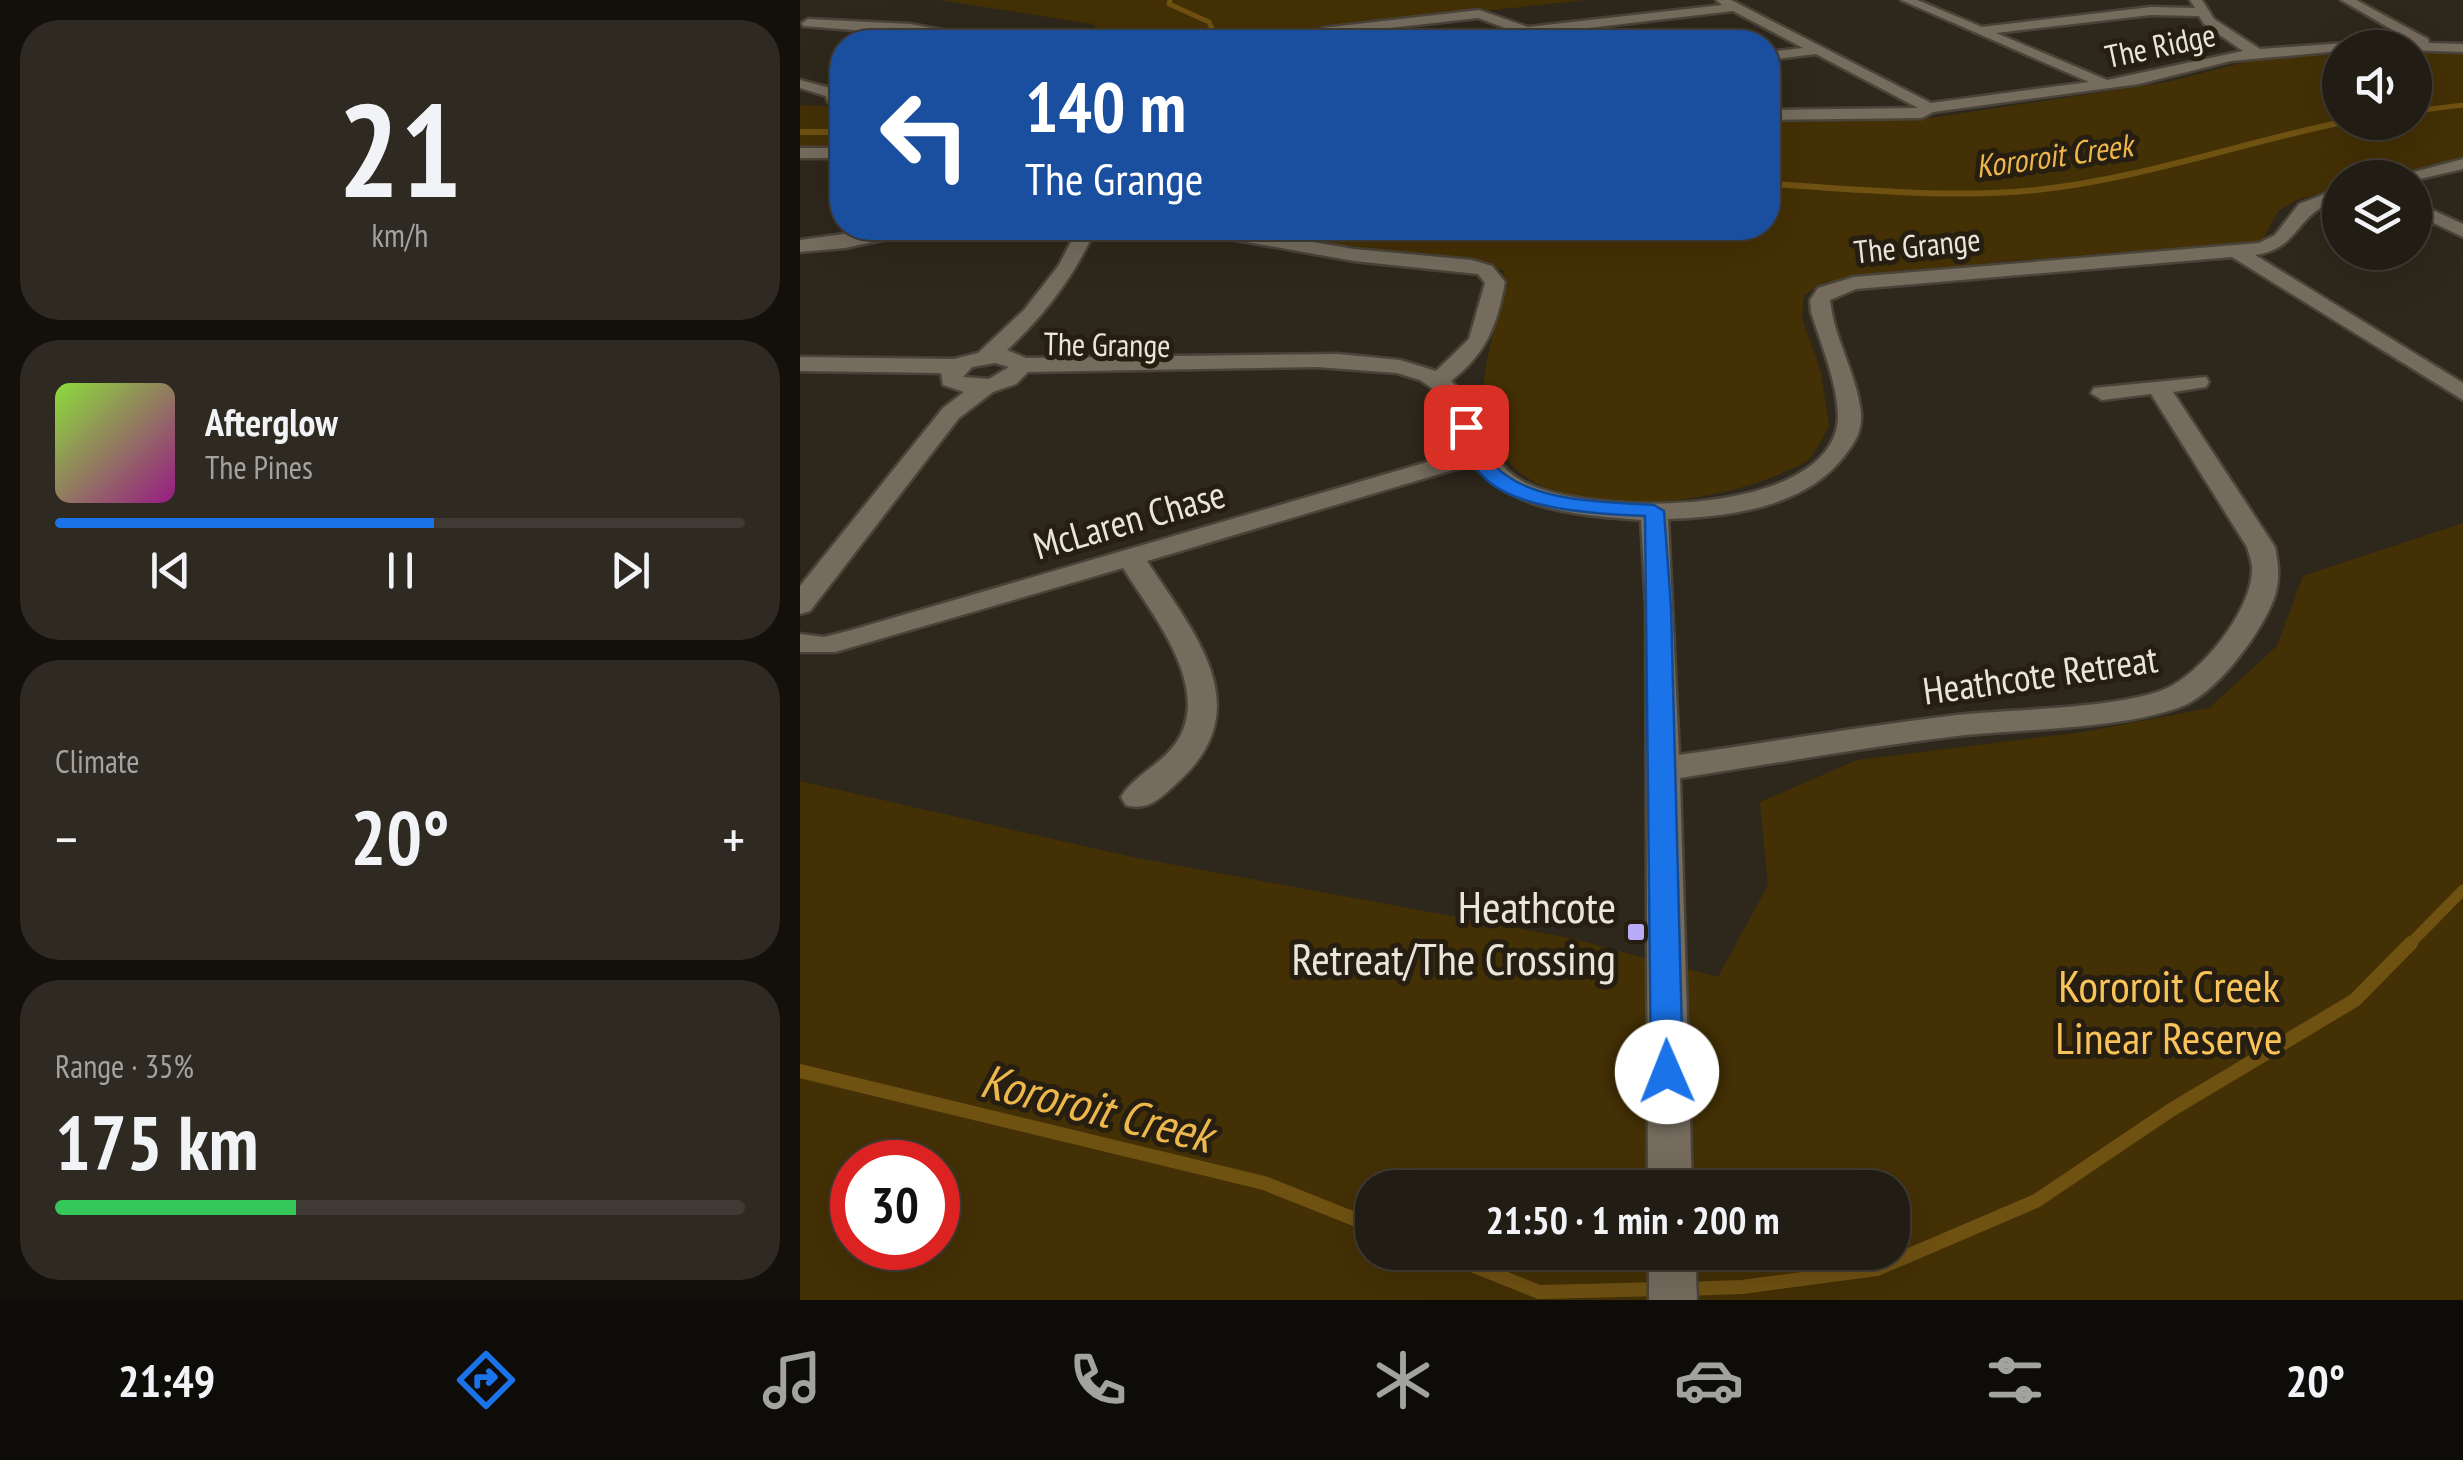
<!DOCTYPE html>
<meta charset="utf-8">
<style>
:root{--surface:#221d14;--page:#2e2a22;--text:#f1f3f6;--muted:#a2a2a0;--line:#3f3b34;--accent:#1a73e8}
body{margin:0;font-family:"PT Sans Narrow",sans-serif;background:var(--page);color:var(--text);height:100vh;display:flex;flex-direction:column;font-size:38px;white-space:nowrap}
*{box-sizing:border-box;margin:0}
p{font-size:32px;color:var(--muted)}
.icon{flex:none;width:55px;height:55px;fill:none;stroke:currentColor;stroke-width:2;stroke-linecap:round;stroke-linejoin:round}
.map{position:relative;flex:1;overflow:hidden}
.drawer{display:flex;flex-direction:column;gap:20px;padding:20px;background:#13100b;width:800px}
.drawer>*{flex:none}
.guide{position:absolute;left:30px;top:30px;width:950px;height:210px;border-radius:40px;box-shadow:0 10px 40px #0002,0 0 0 2px var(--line);background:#1a4fa0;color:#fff;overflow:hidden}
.fabs{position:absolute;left:1522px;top:30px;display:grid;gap:20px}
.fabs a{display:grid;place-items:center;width:110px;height:110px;border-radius:50%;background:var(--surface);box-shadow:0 10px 40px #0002,0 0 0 2px var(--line);font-size:50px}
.speed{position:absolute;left:30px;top:1140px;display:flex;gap:20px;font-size:50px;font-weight:700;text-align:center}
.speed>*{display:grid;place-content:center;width:130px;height:130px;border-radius:50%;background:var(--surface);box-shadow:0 10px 40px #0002,0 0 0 2px var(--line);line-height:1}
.speed .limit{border:15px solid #d22;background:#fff;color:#111}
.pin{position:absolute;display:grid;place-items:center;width:85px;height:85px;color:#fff;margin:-42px;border-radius:20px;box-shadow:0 5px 15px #0006}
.me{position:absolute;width:110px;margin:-55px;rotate:359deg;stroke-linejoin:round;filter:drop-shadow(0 0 8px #0008)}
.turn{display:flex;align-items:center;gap:35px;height:210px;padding:0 30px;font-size:45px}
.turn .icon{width:130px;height:130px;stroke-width:2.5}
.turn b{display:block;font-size:70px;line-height:85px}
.big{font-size:75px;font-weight:600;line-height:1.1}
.drawer .tile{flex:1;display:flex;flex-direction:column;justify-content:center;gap:15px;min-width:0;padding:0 35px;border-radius:40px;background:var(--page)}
.drawer .dial{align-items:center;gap:0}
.dial b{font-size:130px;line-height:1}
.song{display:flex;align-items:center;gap:30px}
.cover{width:120px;height:120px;border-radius:15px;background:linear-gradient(135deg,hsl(90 70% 55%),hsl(310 70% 35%))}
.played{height:10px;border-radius:5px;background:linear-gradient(90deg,var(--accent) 55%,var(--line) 55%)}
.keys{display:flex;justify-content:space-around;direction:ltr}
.heat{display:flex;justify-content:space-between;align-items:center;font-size:55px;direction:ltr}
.charge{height:15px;border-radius:8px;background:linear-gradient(90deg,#34c759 35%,var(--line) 0)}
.trip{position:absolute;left:555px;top:1170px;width:555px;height:100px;border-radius:40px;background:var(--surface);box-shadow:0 10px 40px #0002,0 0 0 2px var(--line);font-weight:600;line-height:100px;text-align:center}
.dock{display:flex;height:160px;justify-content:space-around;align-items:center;background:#0e0c08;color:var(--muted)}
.dock .icon{width:70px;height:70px}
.dock .selected{color:var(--accent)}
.dock b{font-size:45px;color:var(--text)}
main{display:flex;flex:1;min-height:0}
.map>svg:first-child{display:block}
</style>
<main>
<section class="drawer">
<div class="tile dial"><b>21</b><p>km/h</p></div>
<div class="tile">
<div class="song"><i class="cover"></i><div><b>Afterglow</b><p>The Pines</p></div></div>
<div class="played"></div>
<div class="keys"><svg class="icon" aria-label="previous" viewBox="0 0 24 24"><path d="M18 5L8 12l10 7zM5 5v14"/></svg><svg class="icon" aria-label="pause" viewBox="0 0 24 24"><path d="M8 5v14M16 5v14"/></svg><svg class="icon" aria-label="next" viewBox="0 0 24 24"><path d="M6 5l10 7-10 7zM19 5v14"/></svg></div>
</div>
<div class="tile"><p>Climate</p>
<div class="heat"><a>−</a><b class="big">20°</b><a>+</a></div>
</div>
<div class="tile"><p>Range · 35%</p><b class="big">175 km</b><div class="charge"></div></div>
</section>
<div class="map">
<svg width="1663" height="1300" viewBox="0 0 1663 1300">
<rect width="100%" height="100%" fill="#2e271b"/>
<g fill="#443005" fill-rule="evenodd">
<path d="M140,0H785L511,30L523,42H277L297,30L292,24Z"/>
<path d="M1615,50L1663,52V159L1583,177L1540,178V189L1499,199L1478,211L1462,241L1197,262L1026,282L1004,295L1002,318L1021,373L1029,426C1023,436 1017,450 1009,459C1003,465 990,469 982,473C914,504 761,525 707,460C701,452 692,444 689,436C670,380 702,327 704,271L671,259L575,251L443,228H968V120L1131,118L1368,82L1452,60L1540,51V122H1615Z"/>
<path d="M0,105L42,107V150L0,151Z"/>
<path d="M1663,523V1300H0V781L332,857L770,938L918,977L968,885L960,802L1057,760L1283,732L1409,708L1477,646L1503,576ZM52,1162H138V1248H52ZM572,1188H1092V1252H572Z"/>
</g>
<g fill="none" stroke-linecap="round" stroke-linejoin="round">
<g stroke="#6f5112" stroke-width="5">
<path d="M370,0L369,4L409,22L418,42"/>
<path d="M1615,111L1663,105"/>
</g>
<g stroke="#6f5112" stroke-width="6">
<path d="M0,132H42"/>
<path d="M968,184C1057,189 1147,199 1236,190C1340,179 1441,143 1543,122"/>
</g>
<path stroke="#6f5112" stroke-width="11" d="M1608,946L1663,890"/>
<g stroke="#6f5112" stroke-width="14">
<path d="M0,1071L464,1183L572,1226"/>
<path d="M639,1252L739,1292L862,1289"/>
<path d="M884,1289L942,1287L1077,1269L1236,1201L1371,1110L1555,1000L1611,943"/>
</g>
<g stroke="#494339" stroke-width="5">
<g id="street">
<path d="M916,0H931L1131,103L1289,82L1101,0H1117L1182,27L1351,7L1395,8L1390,0H1402L1414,19L1460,49L1559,42L1615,43L1541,0H1556L1628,39L1629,43L1663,44V52L1540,48V51L1431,61L1339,84L1133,112L1122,118L968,120V110L1118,108L1016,54L968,60V52L1003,48L933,11L729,35L736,42H722L716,32L678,18L528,35L533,42H520L513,35L523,28L679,10L728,27L922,5ZM1351,15L1399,16L1404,24L1443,51L1307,80L1196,33Z"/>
<path d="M8,19L110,24L205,42L3,26L2,23Z"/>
<path d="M0,80L38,90L40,99L28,102L26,96L0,88Z"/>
<rect x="0" y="148" width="42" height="10"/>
<path d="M1663,159V169L1615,180L1591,178Z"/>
<path d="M1540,188V199C1492,215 1502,248 1455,255L1663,383V400L1432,257L1056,289L1030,300C1034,339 1057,374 1061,413C1062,431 1056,441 1045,455C1007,507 929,517 868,519L879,755C971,742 1064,726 1157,715C1215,709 1307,709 1360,691C1398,679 1453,610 1452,569C1452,562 1449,554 1447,547L1351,394L1302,400L1291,393L1294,388L1406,377L1409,382L1406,387L1373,392L1475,547C1478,563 1480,575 1476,592C1466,628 1418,692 1383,706C1325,729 1222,729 1157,736C1065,747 972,764 880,778L892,1188H848L846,607L841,520C783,515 713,512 673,464L347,561C393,632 460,707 379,781C363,796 349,812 326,805L321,797C334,775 361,765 376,743C414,688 351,613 323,568L35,652H0V634L24,637L48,631L665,451L639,393L620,380L597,373L517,367L228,372L216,384L193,392L159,418L10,611L0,614V586L143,408L164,392L143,385L141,373L0,371V357L154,359L178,353L224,310L259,265L278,228H296C275,275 245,315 207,350L226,358L538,354L600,360L636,371L669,339L685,283L678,274L554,261L402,234L393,228H431L554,249L672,260L692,266L705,282C697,325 687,353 651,381C685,412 681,461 726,483C791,515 1010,518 1036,431C1045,400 1020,342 1011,312L1010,300L1018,288L1054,277L1459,243L1475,235L1499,204ZM195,363L209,367L189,379L163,377L172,367Z"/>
<path d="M1615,202L1663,224V237L1615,214Z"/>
<path d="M88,228H121L119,232L45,248L0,252V240Z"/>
<path d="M849,1252H895L897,1300H849Z"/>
</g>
</g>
<use href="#street" fill="#756c5e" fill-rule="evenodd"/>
</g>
<path fill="#1a73e8" stroke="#114b97" stroke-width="2.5" d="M666,421C684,428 683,453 695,466C731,503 807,502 854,505L864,511L871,607L883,1072L878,1082L867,1085L856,1082L851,1072L845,516C800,514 705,511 677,469C669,456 664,440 657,427Z"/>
<rect fill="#b8abf7" stroke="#251e11" stroke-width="4" x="826" y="922" width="20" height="20" rx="5"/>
<g text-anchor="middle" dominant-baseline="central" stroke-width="10" stroke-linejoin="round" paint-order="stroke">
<g font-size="32" fill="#e9e4dc" stroke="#251e11">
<text transform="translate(1360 45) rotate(-12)">The Ridge</text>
<text transform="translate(1117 245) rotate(-6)">The Grange</text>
<text transform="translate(307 344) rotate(1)">The Grange</text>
</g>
<g font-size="32" font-style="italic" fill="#eeb74c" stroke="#251e11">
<text transform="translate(1254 155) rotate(-8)">Kororoit Creek</text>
</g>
<g font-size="38" fill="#e9e4dc" stroke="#251e11">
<text transform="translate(329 519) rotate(-16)">McLaren Chase</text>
<text transform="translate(1240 674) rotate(-8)">Heathcote Retreat</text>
</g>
<g font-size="45" fill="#e9e4dc" stroke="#251e11" text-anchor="end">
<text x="816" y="906">Heathcote<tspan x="816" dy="52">Retreat/The Crossing</tspan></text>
</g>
<g font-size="45" fill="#fac359" stroke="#251e11">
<text x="1369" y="985">Kororoit Creek<tspan x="1369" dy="52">Linear Reserve</tspan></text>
</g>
<g font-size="48" font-style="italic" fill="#eeb74c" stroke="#251e11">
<text transform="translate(297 1107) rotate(14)">Kororoit Creek</text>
</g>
</g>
</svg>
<div class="fabs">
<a><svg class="icon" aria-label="sound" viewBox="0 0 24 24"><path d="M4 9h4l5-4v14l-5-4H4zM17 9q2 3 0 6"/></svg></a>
<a><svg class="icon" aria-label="layers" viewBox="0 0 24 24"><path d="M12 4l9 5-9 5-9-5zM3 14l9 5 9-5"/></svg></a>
</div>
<div class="speed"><div class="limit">30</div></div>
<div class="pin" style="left:666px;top:427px;background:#d93025"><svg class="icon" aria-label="arrive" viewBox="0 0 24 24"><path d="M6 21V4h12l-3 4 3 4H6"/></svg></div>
<svg class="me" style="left:867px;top:1072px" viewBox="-20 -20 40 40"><circle r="19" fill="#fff"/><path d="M0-13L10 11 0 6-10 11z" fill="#1a73e8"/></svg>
<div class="trip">21:50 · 1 min · 200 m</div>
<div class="guide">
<div class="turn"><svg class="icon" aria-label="left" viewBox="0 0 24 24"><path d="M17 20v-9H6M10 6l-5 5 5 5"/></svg><div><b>140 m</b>The Grange</div></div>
</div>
</div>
</main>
<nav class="dock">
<b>21:49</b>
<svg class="icon selected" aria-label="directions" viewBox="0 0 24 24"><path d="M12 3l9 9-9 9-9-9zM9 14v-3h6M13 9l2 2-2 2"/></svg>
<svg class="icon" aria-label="music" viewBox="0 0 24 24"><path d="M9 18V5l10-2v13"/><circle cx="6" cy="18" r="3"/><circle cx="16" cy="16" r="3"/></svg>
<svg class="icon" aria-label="phone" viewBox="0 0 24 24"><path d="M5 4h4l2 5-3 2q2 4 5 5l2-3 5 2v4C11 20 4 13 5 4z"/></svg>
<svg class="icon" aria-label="climate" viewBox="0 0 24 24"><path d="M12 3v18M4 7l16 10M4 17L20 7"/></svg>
<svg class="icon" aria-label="car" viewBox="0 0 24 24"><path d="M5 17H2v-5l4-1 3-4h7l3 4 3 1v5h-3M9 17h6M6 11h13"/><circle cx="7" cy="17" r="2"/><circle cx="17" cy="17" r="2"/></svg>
<svg class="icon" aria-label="filters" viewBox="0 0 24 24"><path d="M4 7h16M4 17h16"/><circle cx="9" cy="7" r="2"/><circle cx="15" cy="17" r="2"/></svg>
<b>20°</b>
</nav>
